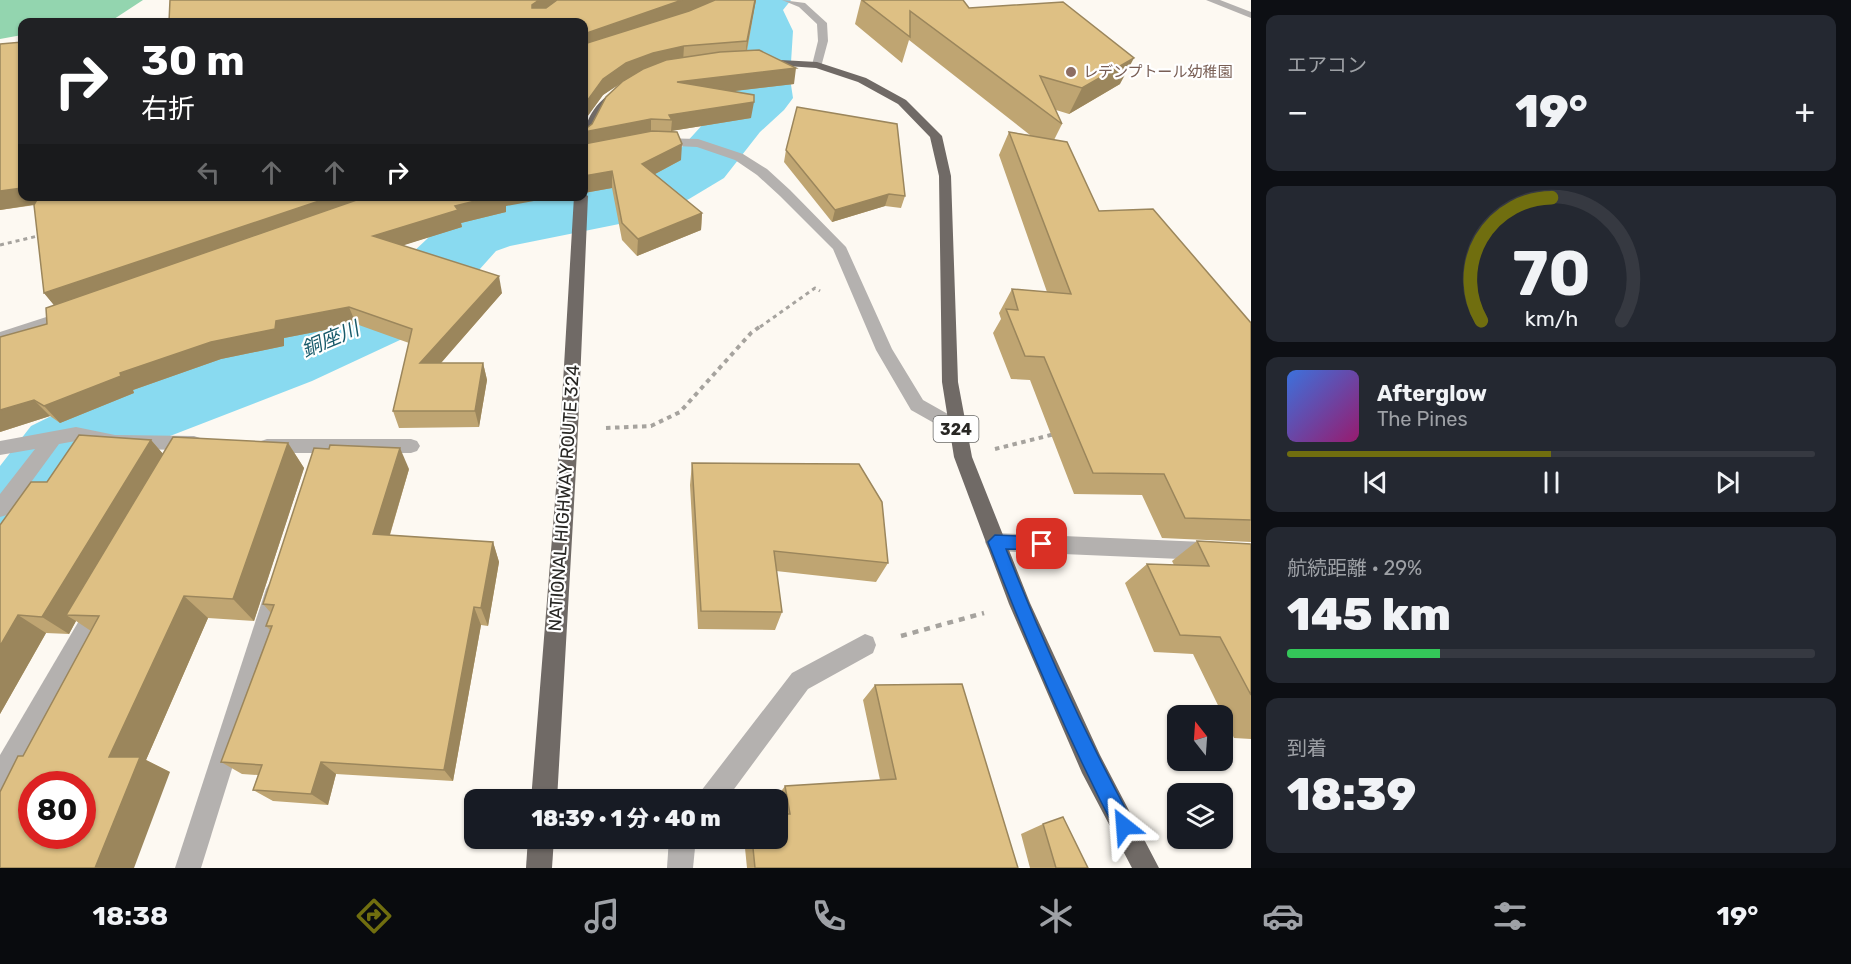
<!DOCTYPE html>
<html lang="ja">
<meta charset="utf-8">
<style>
:root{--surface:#171b24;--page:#242831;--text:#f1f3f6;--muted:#9ea1a6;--line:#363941;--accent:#706e0f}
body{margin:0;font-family:Rubik,"Noto Sans JP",sans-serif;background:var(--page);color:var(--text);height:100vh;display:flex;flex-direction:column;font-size:22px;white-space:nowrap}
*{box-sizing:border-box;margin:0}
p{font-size:20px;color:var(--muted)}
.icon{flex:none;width:33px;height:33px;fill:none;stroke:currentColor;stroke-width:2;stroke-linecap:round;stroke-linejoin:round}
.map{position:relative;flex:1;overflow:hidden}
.panel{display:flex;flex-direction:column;gap:15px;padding:15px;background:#0d0f14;width:600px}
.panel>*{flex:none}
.hud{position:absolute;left:18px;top:18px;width:570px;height:183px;border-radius:12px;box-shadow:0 2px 4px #0004;background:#202124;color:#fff;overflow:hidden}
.needle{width:39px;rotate:343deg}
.controls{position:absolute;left:1167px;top:705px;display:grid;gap:12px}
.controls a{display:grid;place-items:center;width:66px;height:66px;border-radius:12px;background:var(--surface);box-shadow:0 2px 4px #0004;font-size:30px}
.speed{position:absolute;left:18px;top:771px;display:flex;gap:12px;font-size:30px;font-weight:700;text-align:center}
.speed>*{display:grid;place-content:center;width:78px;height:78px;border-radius:50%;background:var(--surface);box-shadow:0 2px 4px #0004;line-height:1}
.speed .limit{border:9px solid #d22;background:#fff;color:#111}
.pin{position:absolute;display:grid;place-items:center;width:51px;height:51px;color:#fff;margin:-26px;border-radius:12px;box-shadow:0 3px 9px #0006}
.me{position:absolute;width:66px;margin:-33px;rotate:332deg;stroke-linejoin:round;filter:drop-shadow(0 0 4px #0008)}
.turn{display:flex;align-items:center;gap:21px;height:126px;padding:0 24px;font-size:27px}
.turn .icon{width:78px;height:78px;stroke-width:2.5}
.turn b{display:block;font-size:42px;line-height:51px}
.lanes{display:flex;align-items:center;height:57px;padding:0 24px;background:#0003;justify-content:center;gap:30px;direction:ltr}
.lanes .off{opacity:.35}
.big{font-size:45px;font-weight:800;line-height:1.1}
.panel .widget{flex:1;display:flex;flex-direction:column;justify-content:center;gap:9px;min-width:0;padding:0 21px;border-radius:12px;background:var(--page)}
.panel .dial{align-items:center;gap:0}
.dial svg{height:156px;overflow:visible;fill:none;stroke:var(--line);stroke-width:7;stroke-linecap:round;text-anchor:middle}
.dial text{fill:var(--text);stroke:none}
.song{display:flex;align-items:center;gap:18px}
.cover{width:72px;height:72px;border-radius:9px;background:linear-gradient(135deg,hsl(220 70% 55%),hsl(320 70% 35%))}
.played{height:6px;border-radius:3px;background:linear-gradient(90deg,var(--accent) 50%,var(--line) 50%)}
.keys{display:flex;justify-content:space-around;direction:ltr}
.heat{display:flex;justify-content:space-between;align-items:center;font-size:33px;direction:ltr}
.charge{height:9px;border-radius:4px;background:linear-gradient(90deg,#34c759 29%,var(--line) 0)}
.trip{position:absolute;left:464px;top:789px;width:324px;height:60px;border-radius:12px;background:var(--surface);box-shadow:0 2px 4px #0004;font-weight:800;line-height:60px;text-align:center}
.tabs{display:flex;height:96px;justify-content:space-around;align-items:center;background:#090b0e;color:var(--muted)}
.tabs .icon{width:42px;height:42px}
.tabs .current{color:var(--accent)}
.tabs b{font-size:27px;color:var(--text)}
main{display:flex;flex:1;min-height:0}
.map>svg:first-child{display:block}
</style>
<main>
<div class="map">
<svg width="1251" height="868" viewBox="0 0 1251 868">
<rect width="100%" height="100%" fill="#fdf9f2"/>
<path fill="#93d5af" d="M0,0H143L111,21L22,22V35L0,39Z"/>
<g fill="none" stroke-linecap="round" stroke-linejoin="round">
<path fill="#89daf0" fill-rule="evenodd" d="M737,0H791L783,10L793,31L790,78L793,98L784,110L760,132L724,178L689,199L649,218L510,246L496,251L462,289L415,333L312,381L170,436L95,478L36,576L0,589V466L31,426L108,388L254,339L359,295L410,255L446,221L493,207L551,196H584V191C613,186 658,170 680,149C699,130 714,109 735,93L734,78L743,31L733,6Z"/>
<g stroke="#a6a39e" stroke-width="3" stroke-dasharray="4 4" stroke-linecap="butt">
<path d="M0,245L42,235"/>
<path d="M760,327L815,288L820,291"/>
</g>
<g stroke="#a6a39e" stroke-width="4" stroke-dasharray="4.5 4.5" stroke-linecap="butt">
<path d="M606,428L651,426L680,412L751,333L762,325"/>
<path d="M995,449L1055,434"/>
</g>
<path stroke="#a6a39e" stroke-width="4.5" stroke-dasharray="6 6" stroke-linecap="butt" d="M901,636L984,613"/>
<g fill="#b4b1af" fill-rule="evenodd">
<path d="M659,138L698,139L743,154L767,169L790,190L846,247L892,349L923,400L962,422L965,427L962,432H950L911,410L876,350L833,249L780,196L757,175L735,160L697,147L655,145V139Z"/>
<path d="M71,309L79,314L77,318L0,344V332Z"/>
<path d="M76,427L115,435L194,436L200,438L203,443L200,448L194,450L115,449L76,441L59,444L7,515L0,517V494L35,449L0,455V441Z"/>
<path d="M267,439H411L417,441L420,446L417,451L411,453H267L261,451L258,446L261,441Z"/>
<path d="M995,533L1251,544V562L995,551L988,548L985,542L988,536Z"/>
<path d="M277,579L284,582L288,589L201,868H175L266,589L270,582Z"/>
<path d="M98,599L106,602L109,609L106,616L9,788L0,791V755L90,602Z"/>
<path d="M865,634L873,637L876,645L873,653L808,689L726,800H698L701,791L792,673Z"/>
<path d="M669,838H696L693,868H667Z"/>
</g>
<g fill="#b4b1af" fill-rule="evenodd">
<path d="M782,0L805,3L827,23L828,41L821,67L812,65L818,41L817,24L799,7Z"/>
<path d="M1206,0H1220L1251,12V18Z"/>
</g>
<g fill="#706a66" fill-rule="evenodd">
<path d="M762,59L817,62L866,78L906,100L942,136L951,176L958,382L972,457L1030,603L1100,755L1159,868H1132L1082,773L1009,604L954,457L942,382L939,176L930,137L898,104L858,82L816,68L758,64V60Z"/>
<path d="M616,88L626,90L602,114L590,141L584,145C584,117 595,105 616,88Z"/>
<path d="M584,193L588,196L577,451L557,800H531L559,451L574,196H584Z"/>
<path d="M528,838H554L552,868H526Z"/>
</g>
</g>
<g fill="#bfa572" fill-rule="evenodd">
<path d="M170,0H756L747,51L794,84L733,91L751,118L671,131L681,160L655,174L702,213L701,230L637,256L622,240L612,188L584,193V22ZM620,83L592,124L586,128L587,117L603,95Z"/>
<path d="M861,0H963L969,8L1120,84L1069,114L1056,110L1062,124L1054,140L1099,211L1251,323V542L1162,538L1142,495L1074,494L1030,380L1011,379L993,333L1001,319L999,313L1012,289L1047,292L999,155L1009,132L1030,135L909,40L902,63L855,24Z"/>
<path d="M0,44L22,196L506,206V212L461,223L462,227L403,245L502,293L441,363H483L487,380L479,427L399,428L393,411L409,343L356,324L284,338V346L221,359L133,390L134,393L60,423L50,416L0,432L47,324L54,305L44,293L35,205L0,210Z"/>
<path d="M786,150L905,196L901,208L885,206L832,222L784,162Z"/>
<path d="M151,440L163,454L288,443L304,468L254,621L208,618L146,760L170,772L23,756L91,631L76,621L69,634L46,633L0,714V525L47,482Z"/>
<path d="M692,463L888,563L876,582L776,571L782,612L775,630L698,629L690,485Z"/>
<path d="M409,469L390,535L493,542L499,562L488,626L481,625L453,781L336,774L328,805L273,801L253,790L258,775L242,774L221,762L270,630L266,626L271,613L263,604Z"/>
<path d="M1197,541L1251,544V739L1234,738L1193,654L1154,652L1125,583L1147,564L1174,565L1172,561Z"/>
<path d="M875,685L1018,868H747L744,838H777L779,814L777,797L785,786L880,780L863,700Z"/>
<path d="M1043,824L1088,868H1030L1021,834Z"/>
</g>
<g fill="#9b865c">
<path d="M539,0H560L534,20L532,5Z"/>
<path d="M682,0H724L584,50V34Z"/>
<path d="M755,0H756L745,57L747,41Z"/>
<path d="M684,46L683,62L626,80L603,95L587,117L585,132L651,119V136L584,149V124L587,101L603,79L626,63L653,53Z"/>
<path d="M1134,58L1120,84L1069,114L1082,88Z"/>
<path d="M796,68L794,84L677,98V82Z"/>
<path d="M754,102L751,118L671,131L672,120L669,115Z"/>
<path d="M682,144L681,160L642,181V164Z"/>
<path d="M612,171V188L584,193V176Z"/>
<path d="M22,188V196H53L57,201L0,210V191Z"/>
<path d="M889,194L885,206L832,222L835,210Z"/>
<path d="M334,196H391L58,310L44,293Z"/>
<path d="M495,196H561L506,206V212L461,223L462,227L379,253L373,236L455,206Z"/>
<path d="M702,213L701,230L637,256L638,239Z"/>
<path d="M499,276L502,293L426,380L420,363Z"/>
<path d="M349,307L356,324L284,338V346L221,359L133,390L134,393L60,423L44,406L120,373L211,342L276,321Z"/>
<path d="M483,363L487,380L479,427L475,411Z"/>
<path d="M34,400L50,416L0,432V410Z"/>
<path d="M151,440L170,462L66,615L76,621L69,634L42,617Z"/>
<path d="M288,443L304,468L254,621L233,599Z"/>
<path d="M400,448L409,469L384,554L373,534Z"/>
<path d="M493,542L499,562L488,626L481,608Z"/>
<path d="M184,596L208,618L146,760L170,772L134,868H95L109,757Z"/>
<path d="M474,607L481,625L453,781L444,770Z"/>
<path d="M18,615L46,633L0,714V646Z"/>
<path d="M321,762L336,774L328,805L311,794Z"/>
</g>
<g fill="#dec084" stroke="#9b865c" stroke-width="1.5" fill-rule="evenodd">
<path d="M170,0H539L532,5V8H546L557,0H682L584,34V22H169Z"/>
<path d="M715,0H755L747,41L684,46L653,53L626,63L603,79L587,101L584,124V44L689,11Z"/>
<path d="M862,0H963L969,8L1063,2L1134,58L1082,88L1040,76L1062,124L910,11V37Z"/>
<path d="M22,42V188L0,191V44Z"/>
<path d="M759,50L796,68L677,82L754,95V102L669,115L672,120L651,119L584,132V130L592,124L606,97L623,81L643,69L666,60L720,52Z"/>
<path d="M797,107L897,124L905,196L889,194L835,210L786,150Z"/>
<path d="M652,131L677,132L682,144L642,164L702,213L638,239L622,223L612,171L584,176V144Z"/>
<path d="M1009,132L1067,142L1099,211L1153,209L1251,323V520L1185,518L1164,474L1093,473L1044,357L1025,356L1006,309L1018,310L1012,289L1071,294Z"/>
<path d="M39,196H334L44,293L34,205Z"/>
<path d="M368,196H495L455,206L458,210L373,236L499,276L420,363H483L475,411H393L412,329L349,307L276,321L275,329L211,342L120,373L121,376L44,406L34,400L0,410V337L47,324L46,308Z"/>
<path d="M79,435L151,440L42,617L18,615L0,646V525L31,482H47Z"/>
<path d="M173,437L288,443L233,599L184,596L109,757H140L95,868H0V792L18,756H23L99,616L66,615ZM32,784H82V836H32Z"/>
<path d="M330,445L400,448L373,534L493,542L481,608L474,607L444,770L321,762L311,794L253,790L262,765L221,762L272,626H266L274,605L263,604L314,448L329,449Z"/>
<path d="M692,463L859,464L882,502L888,563L774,551L782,612L701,611Z"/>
<path d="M1197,541L1251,544V695L1220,637L1180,635L1147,564L1209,566Z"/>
<path d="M962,684L1018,868H755L752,838H777V814H790L785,786L896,779L875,685Z"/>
<path d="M1063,817L1088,868H1056L1043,824Z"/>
</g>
<path fill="#1a73e8" stroke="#114b97" stroke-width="1.5" d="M995,535L1042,537L1049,544L1042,550L1006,549C1042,641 1084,732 1131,819L1134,826L1131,833L1124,836L1117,833C1068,739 1026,641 988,542Z"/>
<circle fill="#8d6e63" stroke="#fff" stroke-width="2" cx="1071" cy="72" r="6"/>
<g text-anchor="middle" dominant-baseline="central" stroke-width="4.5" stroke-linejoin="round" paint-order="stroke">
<g font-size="15" fill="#785e54" stroke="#fff" text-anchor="start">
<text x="1083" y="72">レデンプトール幼稚園</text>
</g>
<rect fill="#fff" stroke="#686866" stroke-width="1.5" x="933.5" y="416" width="45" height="26" rx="4.5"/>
<g font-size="16" font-weight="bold" fill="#282724">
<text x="956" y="429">324</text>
</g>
<g font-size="18" fill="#282724" stroke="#fff">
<text transform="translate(564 498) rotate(-86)">NATIONAL HIGHWAY ROUTE 324</text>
</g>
<g font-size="20" font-style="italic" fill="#195b6b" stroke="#fff">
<text transform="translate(330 339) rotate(-23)">銅座川</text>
</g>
</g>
</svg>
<div class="controls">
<a><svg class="needle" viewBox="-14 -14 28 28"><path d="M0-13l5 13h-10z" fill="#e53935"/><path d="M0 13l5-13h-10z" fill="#9ea1a6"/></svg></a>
<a><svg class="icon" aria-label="layers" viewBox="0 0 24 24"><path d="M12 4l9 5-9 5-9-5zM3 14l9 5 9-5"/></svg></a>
</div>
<div class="speed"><div class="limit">80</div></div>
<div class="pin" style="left:1042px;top:544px;background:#d93025"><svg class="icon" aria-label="arrive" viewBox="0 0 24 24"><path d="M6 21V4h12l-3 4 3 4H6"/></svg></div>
<svg class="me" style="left:1124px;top:826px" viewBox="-20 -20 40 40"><path d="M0-17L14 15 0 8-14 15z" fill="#1a73e8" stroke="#fff" stroke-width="4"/></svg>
<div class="trip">18:39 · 1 分 · 40 m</div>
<div class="hud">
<div class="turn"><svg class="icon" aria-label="right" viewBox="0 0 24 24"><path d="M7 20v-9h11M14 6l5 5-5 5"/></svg><div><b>30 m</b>右折</div></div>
<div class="lanes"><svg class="icon off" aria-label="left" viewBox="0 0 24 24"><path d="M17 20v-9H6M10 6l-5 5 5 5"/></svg><svg class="icon off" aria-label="ahead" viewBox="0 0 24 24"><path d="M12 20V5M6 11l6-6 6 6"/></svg><svg class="icon off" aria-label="ahead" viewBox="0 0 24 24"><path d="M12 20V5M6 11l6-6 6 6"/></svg><svg class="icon" aria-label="right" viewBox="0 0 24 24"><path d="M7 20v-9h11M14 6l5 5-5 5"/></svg></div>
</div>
</div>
<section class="panel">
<div class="widget"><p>エアコン</p>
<div class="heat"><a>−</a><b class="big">19°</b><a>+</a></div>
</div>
<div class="widget dial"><svg viewBox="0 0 100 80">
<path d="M14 69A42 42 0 1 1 86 69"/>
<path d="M14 69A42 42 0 0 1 50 6" stroke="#706e0f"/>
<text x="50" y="56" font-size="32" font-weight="700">70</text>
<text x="50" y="72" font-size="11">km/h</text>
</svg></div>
<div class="widget">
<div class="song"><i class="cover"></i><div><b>Afterglow</b><p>The Pines</p></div></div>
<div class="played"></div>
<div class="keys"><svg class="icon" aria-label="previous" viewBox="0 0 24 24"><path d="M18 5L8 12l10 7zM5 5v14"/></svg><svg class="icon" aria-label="pause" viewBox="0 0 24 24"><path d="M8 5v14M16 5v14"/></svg><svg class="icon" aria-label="next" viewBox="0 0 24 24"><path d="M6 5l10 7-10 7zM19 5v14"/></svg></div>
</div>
<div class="widget"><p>航続距離 · 29%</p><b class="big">145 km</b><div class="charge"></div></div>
<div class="widget"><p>到着</p><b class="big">18:39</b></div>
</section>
</main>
<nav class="tabs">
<b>18:38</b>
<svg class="icon current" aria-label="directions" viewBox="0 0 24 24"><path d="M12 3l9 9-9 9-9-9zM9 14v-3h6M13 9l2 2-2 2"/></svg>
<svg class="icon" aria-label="music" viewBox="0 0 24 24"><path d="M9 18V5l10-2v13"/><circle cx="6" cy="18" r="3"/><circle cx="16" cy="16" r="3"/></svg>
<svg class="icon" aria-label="phone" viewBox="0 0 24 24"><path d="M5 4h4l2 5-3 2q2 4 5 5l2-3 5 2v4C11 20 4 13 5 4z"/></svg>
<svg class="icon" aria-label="climate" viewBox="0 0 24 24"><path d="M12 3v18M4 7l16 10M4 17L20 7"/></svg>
<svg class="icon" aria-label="car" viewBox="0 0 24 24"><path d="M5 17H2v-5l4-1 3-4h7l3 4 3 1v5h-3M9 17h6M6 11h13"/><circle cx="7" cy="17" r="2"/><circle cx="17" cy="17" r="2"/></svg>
<svg class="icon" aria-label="filters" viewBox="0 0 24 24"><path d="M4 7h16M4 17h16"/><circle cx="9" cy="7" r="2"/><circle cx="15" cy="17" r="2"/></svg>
<b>19°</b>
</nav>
